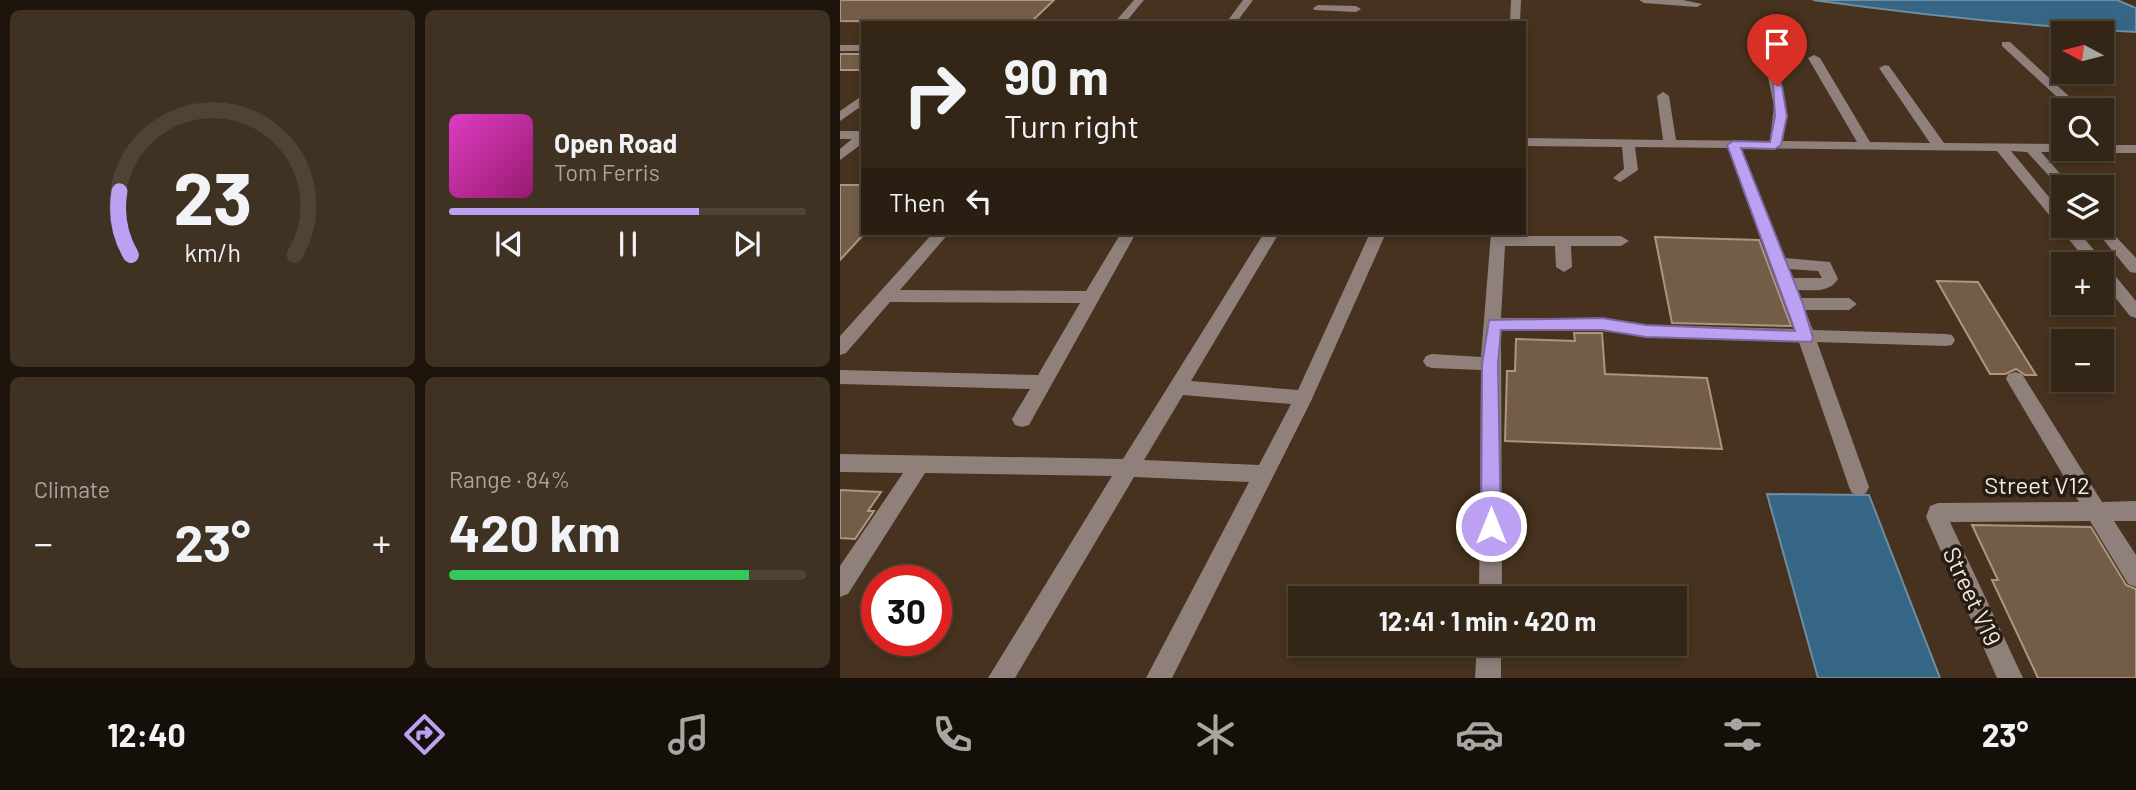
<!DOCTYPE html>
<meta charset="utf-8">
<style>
:root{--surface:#342616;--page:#3f3223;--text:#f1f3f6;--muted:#a9a5a1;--line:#4e4335;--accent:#bca0f2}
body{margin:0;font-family:Barlow,sans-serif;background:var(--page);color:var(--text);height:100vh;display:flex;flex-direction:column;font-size:26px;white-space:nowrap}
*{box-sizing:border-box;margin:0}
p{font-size:23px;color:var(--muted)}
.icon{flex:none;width:38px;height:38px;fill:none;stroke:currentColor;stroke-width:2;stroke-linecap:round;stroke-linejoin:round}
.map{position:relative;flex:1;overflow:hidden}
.drawer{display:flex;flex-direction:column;gap:10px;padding:10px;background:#1d150c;width:840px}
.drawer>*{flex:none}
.guide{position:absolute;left:21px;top:21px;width:665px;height:214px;border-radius:0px;box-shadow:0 4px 10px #0003,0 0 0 2px var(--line);background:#342616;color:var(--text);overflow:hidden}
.needle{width:46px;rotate:277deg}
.tools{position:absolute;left:1211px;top:21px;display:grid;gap:14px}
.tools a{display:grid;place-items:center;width:63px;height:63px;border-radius:0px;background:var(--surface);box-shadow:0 4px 10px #0003,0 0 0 2px var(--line);font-size:35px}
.speed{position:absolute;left:21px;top:565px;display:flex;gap:14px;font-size:35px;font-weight:700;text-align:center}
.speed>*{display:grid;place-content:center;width:91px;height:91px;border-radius:50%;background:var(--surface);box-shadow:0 4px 10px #0003,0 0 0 2px var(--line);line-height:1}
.speed .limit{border:10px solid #d22;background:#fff;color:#111}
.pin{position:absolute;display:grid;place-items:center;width:60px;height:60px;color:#fff;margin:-72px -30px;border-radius:50% 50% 50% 0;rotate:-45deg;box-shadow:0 0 7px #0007}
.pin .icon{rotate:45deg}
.me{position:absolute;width:77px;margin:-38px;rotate:0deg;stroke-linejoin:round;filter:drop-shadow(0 0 5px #0008)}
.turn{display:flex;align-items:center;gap:24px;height:147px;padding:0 28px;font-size:32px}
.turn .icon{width:91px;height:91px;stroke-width:2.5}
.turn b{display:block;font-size:49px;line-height:60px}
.then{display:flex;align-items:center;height:66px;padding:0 28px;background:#0003;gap:14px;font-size:26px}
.big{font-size:52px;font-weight:700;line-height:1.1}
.drawer .tile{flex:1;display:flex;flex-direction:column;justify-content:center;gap:10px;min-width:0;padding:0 24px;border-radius:10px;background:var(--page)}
.drawer .dial{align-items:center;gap:0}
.dial svg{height:182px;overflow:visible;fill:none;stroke:var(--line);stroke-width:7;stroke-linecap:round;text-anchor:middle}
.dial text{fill:var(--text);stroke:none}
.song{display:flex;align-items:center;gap:21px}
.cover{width:84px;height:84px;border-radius:10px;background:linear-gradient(135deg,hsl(310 70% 55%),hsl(320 70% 35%))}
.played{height:7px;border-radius:4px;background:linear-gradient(90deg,var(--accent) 70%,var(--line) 70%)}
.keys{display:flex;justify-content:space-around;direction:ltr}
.heat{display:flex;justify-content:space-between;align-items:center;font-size:38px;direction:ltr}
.charge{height:10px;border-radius:5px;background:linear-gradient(90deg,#34c759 84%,var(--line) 0)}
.drawer .tiles{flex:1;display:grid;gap:10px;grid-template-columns:repeat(2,1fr)}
.trip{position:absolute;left:448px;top:586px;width:399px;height:70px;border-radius:0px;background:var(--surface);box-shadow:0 4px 10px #0003,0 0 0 2px var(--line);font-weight:700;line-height:70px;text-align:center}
.menu{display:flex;height:112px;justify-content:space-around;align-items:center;background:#150f09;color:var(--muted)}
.menu .icon{width:49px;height:49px}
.menu .selected{color:var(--accent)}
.menu b{font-size:32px;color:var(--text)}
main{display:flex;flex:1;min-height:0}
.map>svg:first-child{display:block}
</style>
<main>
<section class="drawer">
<div class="tiles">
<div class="tile dial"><svg viewBox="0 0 100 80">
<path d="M14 69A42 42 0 1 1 86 69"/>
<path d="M14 69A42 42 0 0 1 9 41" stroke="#bca0f2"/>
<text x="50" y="56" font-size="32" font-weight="700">23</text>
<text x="50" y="72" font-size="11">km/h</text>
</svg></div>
<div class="tile">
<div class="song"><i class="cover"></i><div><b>Open Road</b><p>Tom Ferris</p></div></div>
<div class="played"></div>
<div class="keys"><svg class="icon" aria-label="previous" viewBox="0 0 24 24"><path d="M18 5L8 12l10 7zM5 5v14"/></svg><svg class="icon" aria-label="pause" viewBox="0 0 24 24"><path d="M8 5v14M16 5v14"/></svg><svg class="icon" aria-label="next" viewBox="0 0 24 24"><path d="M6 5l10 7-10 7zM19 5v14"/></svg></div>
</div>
<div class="tile"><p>Climate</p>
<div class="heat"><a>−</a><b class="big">23°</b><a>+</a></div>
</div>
<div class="tile"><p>Range · 84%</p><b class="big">420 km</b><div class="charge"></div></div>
</div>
</section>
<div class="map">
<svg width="1296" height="678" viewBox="0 0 1296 678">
<rect width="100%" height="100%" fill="#46321e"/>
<g fill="#356685" stroke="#6f8d9f" stroke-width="2">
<path d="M973,0H1277L1296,8V32C1188,26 1081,15 973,0Z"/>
<path d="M927,494L1029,495L1100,678H978Z"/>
</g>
<g fill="#735d47" stroke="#ad957e" stroke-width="2">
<path d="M0,0H214L190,23L0,21Z"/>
<rect x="0" y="54" width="23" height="16"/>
<path d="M0,185H23V235L0,260Z"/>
<path d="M815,237L919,240L951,326L832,323Z"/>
<path d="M1097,281L1138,282L1196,375H1185L1176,369L1165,374H1150Z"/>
<path d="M734,333H762L765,374L867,378L882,449L665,441L667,371H675L676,339L735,341Z"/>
<path d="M0,490L41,492L28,511H34L15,539L0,538Z"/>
<path d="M1132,525L1251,527L1286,585L1296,589V678H1198L1152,580H1158Z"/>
</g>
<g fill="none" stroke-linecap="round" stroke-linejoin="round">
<g fill="#8f807c" fill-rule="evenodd">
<path d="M294,0H304L285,23H274Z"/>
<path d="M403,0H413L396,23H386Z"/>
<path d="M671,0H681L680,23H670Z"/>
<path d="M799,0H843L862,4L857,7L804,3Z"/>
<path d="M478,5L516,6L521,9L516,12L474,10L473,8Z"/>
<path d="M1162,42H1170L1244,110H1231L1162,46Z"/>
<rect x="0" y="45" width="23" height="6"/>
<path d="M974,55L980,58L1030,142L1090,143L1039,68L1045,65L1049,66L1104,143L1223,144V149H1229L1223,152H1201L1232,187H1223V191L1187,152L1171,151L1223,214V226H1234L1296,301V318L1290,316L1262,281V264H1249L1157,151L901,148L945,258L990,262L998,279C989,293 974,290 958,290L961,298H1009L1017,304L1009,310H965L973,330L1106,334L1112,335L1115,340L1112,345L1106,346L977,342L1029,487L1026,493L1019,496L1012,493L1009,487L959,342L806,337L762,330H661L662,598H639L641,370L592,368L586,366L583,361L586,356L592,354L641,357L651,233H665V236H781L789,241L781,246H731L732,267L724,272L716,267L715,246H665L661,318H762L806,325L955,329L888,148L795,147L798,170L780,182L773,178L784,169L782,147L684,146V138L823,140L817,96L823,92L829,96L836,140L930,141L934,106L926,67L932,64L938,67L946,106L943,141L1017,142L968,58ZM949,269L978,271L982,278H953Z"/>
<path d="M23,95V105L0,121V111Z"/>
<path d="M0,131H23V143L0,160V149L12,139H0Z"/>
<path d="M1262,145H1296V153H1250L1243,149H1262Z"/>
<path d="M1262,222L1296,258V273L1290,272L1252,226H1262Z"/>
<path d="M93,233H109L60,290L246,291L281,233H296L189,425L182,427L175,425L172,419L190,389L0,384V370L198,375L240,303L50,302L6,353L0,355V336Z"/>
<path d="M424,233H439L351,381L458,390L530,233H546L471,401L332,678H306L409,482L294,477L175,678H148L272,476L85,473L8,594L0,597V566L63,473L0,472V454L283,459ZM343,395L451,404L419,465L304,460Z"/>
<path d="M1175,372L1182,374L1262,502L1296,501V521H1274L1296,555V587L1288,584L1250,521L1110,522L1183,678H1157L1086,517L1090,506L1098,503L1239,502L1166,379L1168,374Z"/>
<path d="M637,644H661V678H635Z"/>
</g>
</g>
<path fill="#bca0f2" stroke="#7a689d" stroke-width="2" d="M933,83L942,86L947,116L941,145L935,149L901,148L963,304L973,338L971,342L806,337L762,330H661L658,364L661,526L658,532L651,535L644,532L641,526L642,364L649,320L762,318L806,325L955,331L887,145L893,141L930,142L935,116Z"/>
<g text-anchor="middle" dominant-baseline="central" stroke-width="7" stroke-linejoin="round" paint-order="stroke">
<g font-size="24" fill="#f6e9dd" stroke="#251c13">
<text x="1197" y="484">Street V12</text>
<text transform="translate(1133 596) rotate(65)">Street V19</text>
</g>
</g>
</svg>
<div class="tools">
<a><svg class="needle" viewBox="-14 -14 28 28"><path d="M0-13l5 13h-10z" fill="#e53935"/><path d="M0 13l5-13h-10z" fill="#a9a5a1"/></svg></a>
<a><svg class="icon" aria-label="search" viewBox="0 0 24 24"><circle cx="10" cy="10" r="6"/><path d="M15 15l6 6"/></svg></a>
<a><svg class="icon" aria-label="layers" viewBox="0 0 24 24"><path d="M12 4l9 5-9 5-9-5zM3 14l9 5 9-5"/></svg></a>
<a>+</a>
<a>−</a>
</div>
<div class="speed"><div class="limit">30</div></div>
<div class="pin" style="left:937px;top:86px;background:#d93025"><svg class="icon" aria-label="arrive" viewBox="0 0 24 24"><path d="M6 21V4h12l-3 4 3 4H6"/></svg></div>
<svg class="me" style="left:651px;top:526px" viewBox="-20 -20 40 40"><circle r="17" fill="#bca0f2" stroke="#fff" stroke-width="3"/><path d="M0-11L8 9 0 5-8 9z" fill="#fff"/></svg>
<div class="trip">12:41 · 1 min · 420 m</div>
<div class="guide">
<div class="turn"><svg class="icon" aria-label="right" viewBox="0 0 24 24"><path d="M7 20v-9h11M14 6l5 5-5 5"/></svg><div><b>90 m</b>Turn right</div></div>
<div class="then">Then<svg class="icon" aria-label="left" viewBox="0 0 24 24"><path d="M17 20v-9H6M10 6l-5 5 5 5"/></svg></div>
</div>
</div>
</main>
<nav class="menu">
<b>12:40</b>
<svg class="icon selected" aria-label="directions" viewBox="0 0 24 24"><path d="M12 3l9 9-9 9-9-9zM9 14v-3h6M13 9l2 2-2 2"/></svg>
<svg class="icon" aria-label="music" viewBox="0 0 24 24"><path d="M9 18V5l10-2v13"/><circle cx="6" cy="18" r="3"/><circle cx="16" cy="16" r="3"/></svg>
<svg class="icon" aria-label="phone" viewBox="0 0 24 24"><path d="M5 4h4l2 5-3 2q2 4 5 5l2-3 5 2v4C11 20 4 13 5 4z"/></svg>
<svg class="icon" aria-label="climate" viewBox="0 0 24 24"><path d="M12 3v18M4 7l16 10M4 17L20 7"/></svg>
<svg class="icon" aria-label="car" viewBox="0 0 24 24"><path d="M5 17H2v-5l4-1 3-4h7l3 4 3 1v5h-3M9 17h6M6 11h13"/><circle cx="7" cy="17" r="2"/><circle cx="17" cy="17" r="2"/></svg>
<svg class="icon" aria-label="filters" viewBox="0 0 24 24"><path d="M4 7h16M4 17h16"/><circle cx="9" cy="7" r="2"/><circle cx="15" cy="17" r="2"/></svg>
<b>23°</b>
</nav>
